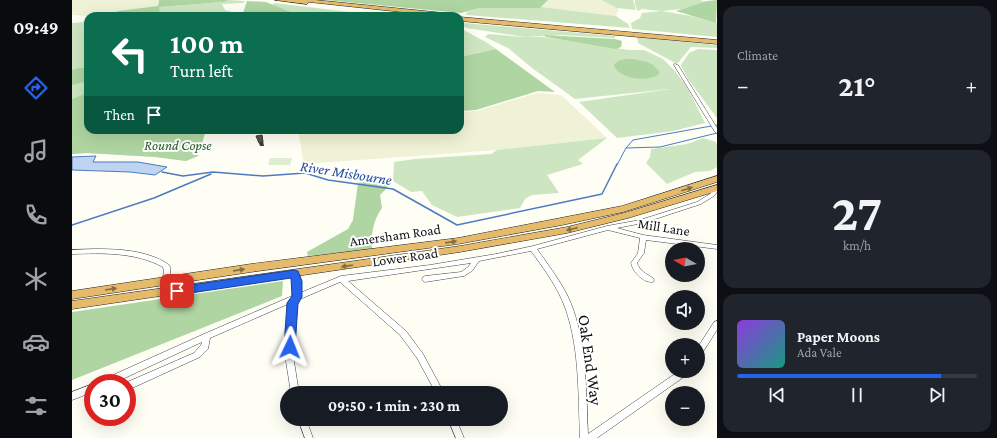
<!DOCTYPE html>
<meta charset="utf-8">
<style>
:root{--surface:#171b24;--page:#20242c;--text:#f1f3f6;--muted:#9ea1a6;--line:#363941;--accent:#2563eb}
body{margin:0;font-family:"Crimson Pro",serif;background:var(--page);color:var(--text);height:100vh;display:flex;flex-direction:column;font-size:15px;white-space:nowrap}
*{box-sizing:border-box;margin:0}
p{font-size:13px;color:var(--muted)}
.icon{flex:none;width:22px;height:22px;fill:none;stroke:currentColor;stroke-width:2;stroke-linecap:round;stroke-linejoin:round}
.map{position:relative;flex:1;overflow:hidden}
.details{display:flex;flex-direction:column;gap:6px;padding:6px;background:#0d0f14;width:280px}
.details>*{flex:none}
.guide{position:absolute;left:12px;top:12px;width:380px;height:122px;border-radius:12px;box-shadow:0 4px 16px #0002;background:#0b6e4f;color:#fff;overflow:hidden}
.needle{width:26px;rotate:279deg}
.buttons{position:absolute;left:593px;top:242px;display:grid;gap:8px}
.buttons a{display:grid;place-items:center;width:40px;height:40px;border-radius:50%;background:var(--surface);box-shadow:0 4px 16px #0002;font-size:20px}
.speed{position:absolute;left:12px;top:374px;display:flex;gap:8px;font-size:20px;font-weight:700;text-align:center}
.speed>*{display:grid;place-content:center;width:52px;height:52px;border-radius:50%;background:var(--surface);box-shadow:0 4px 16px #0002;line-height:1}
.speed .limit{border:6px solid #d22;background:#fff;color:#111}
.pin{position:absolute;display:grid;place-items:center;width:34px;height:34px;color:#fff;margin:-17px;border-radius:8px;box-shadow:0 2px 6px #0006}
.me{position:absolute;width:44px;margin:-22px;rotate:2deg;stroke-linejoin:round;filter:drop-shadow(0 0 3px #0008)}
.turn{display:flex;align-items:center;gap:14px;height:84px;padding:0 20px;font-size:18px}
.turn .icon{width:52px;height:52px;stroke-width:2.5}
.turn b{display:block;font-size:28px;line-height:34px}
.then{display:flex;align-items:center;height:38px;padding:0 20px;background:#0003;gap:8px;font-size:15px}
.big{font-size:30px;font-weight:700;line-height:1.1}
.details .card{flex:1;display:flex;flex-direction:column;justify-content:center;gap:6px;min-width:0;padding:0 14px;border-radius:12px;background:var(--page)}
.details .dial{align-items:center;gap:0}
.dial b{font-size:52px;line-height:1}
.song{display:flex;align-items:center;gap:12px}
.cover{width:48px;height:48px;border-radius:6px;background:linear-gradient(135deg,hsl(270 70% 55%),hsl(170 70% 35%))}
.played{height:4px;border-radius:2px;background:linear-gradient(90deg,var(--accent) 85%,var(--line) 85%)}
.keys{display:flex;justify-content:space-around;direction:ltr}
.heat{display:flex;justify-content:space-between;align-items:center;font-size:22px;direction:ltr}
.trip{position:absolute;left:208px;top:386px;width:228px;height:40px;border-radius:20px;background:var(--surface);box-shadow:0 4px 16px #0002;font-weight:700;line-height:40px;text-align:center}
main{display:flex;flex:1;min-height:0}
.tabs{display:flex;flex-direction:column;width:72px;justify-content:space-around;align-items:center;background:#090b0e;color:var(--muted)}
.tabs .icon{width:28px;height:28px}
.tabs .active{color:var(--accent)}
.tabs b{font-size:18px;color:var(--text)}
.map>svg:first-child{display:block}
</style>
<main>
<nav class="tabs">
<b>09:49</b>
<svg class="icon active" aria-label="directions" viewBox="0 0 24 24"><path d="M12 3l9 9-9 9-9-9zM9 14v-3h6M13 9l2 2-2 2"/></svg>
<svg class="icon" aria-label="music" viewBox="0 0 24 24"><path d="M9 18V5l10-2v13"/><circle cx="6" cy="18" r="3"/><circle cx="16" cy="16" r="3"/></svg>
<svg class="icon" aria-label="phone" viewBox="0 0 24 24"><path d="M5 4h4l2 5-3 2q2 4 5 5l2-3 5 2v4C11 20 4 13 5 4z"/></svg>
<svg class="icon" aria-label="climate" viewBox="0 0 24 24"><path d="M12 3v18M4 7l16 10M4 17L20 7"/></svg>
<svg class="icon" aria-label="car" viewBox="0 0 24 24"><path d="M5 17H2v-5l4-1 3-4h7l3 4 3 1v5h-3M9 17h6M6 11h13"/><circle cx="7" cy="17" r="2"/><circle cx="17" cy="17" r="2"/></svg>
<svg class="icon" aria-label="filters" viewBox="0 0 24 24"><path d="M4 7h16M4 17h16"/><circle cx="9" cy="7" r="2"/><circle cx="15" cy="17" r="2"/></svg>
</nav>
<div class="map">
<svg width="645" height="438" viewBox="0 0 645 438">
<rect width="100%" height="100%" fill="#fefef5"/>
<g fill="#eff2d6">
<path d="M0,0H87L86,6L15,16L0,15Z"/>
<path d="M476,0H528L547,8L544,16L469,7Z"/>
<path d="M465,93L489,95L535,138L425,150L232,164L226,130H388V112L405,111Z"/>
</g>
<g fill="#cde6c1">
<path d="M157,0L173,1L171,3L150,4L153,10L167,14L166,16H88L86,7L152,2Z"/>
<path d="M529,0H561L564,10L545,8Z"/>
<path d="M563,0H628L634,2L610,9L590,11L619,16L645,23V37L560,29L559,23L568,18L570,13L589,11L570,9L566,11L563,5Z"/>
<path d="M202,3L311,16H229L201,5Z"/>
<path d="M469,7L544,16L556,24L558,28L394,15L395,12L408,8Z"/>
<path d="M46,11L47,16H16V130H134L126,156L114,161L84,157L15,153L0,154V23L11,22L15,16Z"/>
<path d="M392,23L543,36V38L489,35L453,37L395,28L391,26Z"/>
<path d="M388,28L414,42L424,49L388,57Z"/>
<path d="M416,34L452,37H471L557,50H572L591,59L603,71L615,87L633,123L601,131L545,138L507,102L598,89L503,99L460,68L436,48L413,37Z"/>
<path d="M565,37L645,45V48L619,47L605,64L566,43Z"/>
<path d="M626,49L645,50V118L616,79L609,65L617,53Z"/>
<path d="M535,138L506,160L511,164L475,175L487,193L460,195L453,199L448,208L385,217L360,205L350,191L339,192L321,181L322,162L343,159L419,154L425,150Z"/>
<path d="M631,138L644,142L645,145V167L638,171L623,172L595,184L574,163L578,157L579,149L615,144Z"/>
</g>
<g fill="#afd5a2">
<path d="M87,0H157L152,2L87,7L88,16H47L46,11L86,6Z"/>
<path d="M253,0H476L468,8H408L389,13Z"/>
<path d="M645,0L644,23L604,11L635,1Z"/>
<path d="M175,1L194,2L229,16H170Z"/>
<path d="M472,35L543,39L550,41L549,47L544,49L474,37Z"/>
<path d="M424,49L483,92L466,91L404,110L388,111V57Z"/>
<path d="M561,59L575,62L581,65L587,71V74C577,83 546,79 542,65C546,59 554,59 561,59Z"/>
<path d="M6,68H16V81L0,85V70Z"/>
<path d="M16,93V130H134L126,156L114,161L84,157L15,153L0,154V99Z"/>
<path d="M303,180H315L318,185L308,195L310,208C301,221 299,233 300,249L236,256L235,252L276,229L281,220L286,183Z"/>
<path d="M211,281L210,296L0,380V312Z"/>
</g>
<path fill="#dfeed2" d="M198,158H220L218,165H196Z"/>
<path fill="#bed4f0" stroke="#4d7bc0" d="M24,156L21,162H66L95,167L83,175L58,172L0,170V157Z"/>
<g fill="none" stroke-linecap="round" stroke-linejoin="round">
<g stroke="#4d7bc0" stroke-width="1">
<path d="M554,148L588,147L645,133"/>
<path d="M545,165L554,148L561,140L645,125"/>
</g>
<g stroke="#4d7bc0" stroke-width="1.5">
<path d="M90,172L111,176L141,172L191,176L233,173L256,180L321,189L385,225L530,194L545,164"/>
<path d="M0,225L82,198L139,174"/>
</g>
<g stroke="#434343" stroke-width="1">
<g id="minor">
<path d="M603,64L606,65L645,128V133L643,132L602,65Z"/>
<path d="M645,186V192L642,196L629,204L571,223L545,228L571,235L645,245V249L574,240L572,253L565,263C568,271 574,274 581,278L582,280L581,282C571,283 561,272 559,263L566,253L568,238L536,230L465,249C477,266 490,283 498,301C515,342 514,390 516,434L607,371H617L616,374L525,438H508C506,394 508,341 490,300C482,282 470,266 459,251L407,261L400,271L392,276L353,282L351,281L350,279L351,277L353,276L389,272L396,267L399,263L276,281L334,331L351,354L372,393H364L345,358L328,335L268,282L226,300L224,303L221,355L227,393H219L213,355L216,304L138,338L136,349L128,357L58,389L55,390V383H53L122,353L129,345L130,342L42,383H29L30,380L132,334L220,296C222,288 221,282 219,274L220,272H224C228,279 229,286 228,293L269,276L358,265L424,254L461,246L535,226L568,220L625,202L638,194L643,187Z"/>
<path d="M23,249C46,249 70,250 91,261C92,262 96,264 97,265C100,269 97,278 95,283L93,284L91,283L90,281L92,272L91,267C63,252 31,253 0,254V250Z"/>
<path d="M645,321V330L629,355L626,356V347L642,322Z"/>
<path d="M21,384V392L0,400V392Z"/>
<path d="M226,419H234L241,438H233Z"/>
<path d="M376,419H384L392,438H384Z"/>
</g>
</g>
<g stroke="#212121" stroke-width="1">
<g id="highway">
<path d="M203,0H243L382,14L385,16H367L237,2L235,4Z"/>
<path d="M388,17L645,40V44L388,21Z"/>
<path d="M645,176V182L551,212L490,225L386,244L179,272L0,299V291L179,264L386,238L550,206Z"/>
<path d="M645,185V191L556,218L495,233L388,252L0,309V301L388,246L495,227L552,213Z"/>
</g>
</g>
<use href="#minor" fill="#fff" fill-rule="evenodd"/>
<use href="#highway" fill="#e5bb6b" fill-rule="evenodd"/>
</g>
<path fill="#3e3b37" d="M190,135L192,146H188L187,143Z"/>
<path fill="#58544e" stroke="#3e3b37" d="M190,135L191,142L187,143L184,136Z"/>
<defs><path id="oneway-solid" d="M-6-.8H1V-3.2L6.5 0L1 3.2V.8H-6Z"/></defs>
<g fill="#856e42">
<use href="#oneway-solid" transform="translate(615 189) rotate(-18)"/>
<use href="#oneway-solid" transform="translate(500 229) rotate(167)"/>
<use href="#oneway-solid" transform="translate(379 242) rotate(-8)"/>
<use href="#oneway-solid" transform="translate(275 266) rotate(172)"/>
<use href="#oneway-solid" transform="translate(167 270) rotate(-8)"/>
<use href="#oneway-solid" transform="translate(39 289) rotate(-9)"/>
</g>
<path fill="#2563eb" stroke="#184099" d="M222,270L226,271L230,281V297L226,304L223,347L222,350L218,352L214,350L212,347L215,303L220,296L219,278L105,295L101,294L100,291L101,288L105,287Z"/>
<g text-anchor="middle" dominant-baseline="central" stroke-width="4" stroke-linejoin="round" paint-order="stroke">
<g font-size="14" font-style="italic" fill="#276226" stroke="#fff">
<text x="106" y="145">Round Copse</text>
</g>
<g font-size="14" fill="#101010" stroke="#fff">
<text transform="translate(592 227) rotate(9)">Mill Lane</text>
<text transform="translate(323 235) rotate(-8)">Amersham Road</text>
<text transform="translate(333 257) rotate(-8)">Lower Road</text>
</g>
<g font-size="15" font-style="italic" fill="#254f96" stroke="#fff">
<text transform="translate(274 173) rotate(9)">River Misbourne</text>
</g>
<g font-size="17" fill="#101010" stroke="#fff">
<text transform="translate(518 360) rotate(82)">Oak End Way</text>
</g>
</g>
</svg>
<div class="buttons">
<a><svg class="needle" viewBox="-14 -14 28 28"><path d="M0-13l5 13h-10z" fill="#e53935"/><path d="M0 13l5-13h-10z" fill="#9ea1a6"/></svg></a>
<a><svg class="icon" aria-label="sound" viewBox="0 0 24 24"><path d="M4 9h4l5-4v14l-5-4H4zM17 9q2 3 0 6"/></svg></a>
<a>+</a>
<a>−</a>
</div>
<div class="speed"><div class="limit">30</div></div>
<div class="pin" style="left:105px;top:291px;background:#d93025"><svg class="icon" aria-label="arrive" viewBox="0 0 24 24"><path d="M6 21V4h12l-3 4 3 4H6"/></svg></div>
<svg class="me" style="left:218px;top:347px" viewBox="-20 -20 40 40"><path d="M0-17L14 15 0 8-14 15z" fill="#2563eb" stroke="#fff" stroke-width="4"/></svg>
<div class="trip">09:50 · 1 min · 230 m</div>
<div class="guide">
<div class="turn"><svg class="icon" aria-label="left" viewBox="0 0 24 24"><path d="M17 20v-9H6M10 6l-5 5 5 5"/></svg><div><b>100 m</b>Turn left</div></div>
<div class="then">Then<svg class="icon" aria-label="arrive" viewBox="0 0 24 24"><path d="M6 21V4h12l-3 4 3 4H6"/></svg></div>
</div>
</div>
<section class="details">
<div class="card"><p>Climate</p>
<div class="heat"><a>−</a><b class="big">21°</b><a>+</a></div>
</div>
<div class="card dial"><b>27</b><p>km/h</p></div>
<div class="card">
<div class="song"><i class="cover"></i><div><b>Paper Moons</b><p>Ada Vale</p></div></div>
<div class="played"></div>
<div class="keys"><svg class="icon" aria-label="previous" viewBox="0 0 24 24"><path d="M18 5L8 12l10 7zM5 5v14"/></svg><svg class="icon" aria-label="pause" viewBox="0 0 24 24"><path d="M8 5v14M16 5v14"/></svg><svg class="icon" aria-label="next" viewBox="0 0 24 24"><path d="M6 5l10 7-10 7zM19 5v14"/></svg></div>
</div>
</section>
</main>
